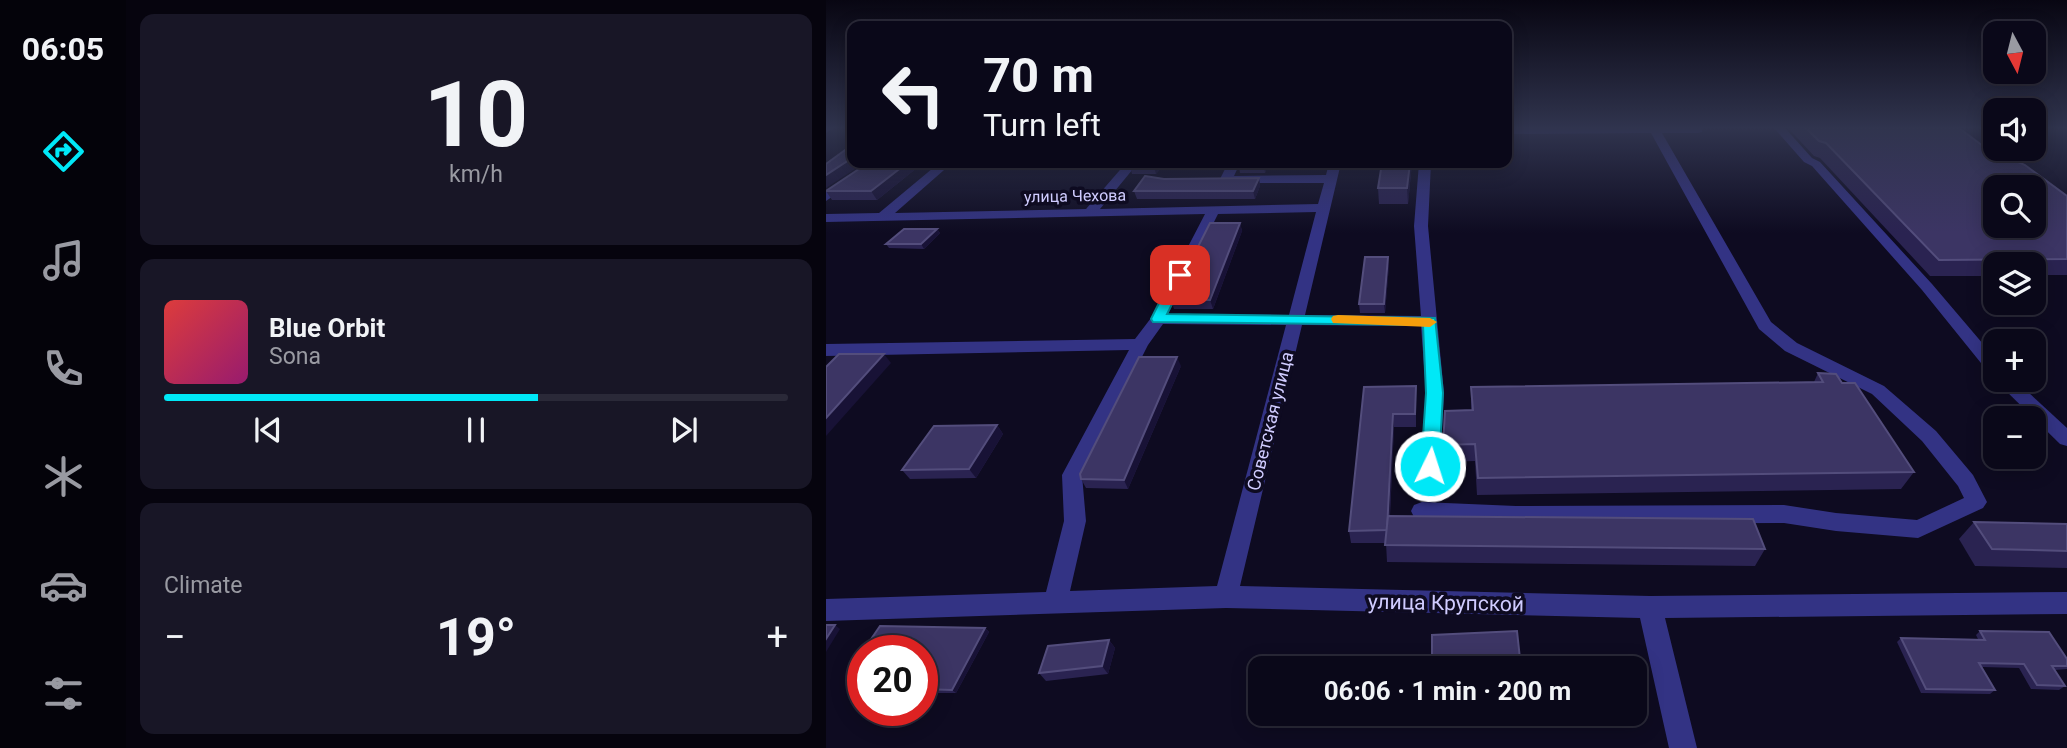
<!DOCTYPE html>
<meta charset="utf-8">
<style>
:root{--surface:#0a0819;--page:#181626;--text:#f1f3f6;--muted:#999aa2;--line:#2a2938;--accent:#00e8f7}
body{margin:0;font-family:Roboto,sans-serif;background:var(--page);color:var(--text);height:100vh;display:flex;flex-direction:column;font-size:26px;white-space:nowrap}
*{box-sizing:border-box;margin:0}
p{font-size:23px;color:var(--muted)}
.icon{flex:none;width:38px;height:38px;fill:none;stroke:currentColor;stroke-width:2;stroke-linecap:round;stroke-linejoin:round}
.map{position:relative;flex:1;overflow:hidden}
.side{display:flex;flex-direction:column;gap:14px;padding:14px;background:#06040e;width:700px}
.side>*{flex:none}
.hud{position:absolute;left:21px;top:21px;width:665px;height:147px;border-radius:14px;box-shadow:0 4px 18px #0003,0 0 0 2px var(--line);background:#0a0819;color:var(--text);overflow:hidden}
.needle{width:46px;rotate:173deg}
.fabs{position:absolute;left:1157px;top:21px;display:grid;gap:14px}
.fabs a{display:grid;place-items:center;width:63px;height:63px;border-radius:14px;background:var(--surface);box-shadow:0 4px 18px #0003,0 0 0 2px var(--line);font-size:35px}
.speed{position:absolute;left:21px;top:635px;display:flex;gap:14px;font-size:35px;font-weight:700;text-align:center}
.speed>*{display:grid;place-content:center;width:91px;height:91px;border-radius:50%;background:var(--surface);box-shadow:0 4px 18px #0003,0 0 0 2px var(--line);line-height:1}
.speed .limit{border:10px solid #d22;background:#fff;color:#111}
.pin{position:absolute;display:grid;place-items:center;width:60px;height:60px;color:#fff;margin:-30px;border-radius:14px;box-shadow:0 4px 10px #0006}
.me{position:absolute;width:77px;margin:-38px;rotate:4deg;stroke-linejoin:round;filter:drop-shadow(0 0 5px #0008)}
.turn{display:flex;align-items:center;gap:24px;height:147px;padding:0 21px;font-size:32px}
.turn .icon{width:91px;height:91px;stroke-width:2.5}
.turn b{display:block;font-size:49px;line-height:60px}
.big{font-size:52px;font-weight:700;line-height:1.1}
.side .card{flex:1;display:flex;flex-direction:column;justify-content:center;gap:10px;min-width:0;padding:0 24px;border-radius:14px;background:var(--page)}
.side .dial{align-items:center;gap:0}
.dial b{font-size:91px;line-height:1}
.song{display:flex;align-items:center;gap:21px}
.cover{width:84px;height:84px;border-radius:10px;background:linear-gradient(135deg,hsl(0 70% 55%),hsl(320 70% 35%))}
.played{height:7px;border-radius:4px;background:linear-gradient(90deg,var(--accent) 60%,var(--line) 60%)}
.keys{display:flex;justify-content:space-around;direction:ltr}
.heat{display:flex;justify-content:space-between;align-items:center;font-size:38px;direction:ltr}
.trip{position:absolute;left:422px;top:656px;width:399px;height:70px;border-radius:14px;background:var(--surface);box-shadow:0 4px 18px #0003,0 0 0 2px var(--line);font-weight:700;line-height:70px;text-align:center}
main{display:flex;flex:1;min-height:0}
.menu{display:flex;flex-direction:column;width:126px;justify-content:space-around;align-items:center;background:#04030a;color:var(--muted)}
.menu .icon{width:49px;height:49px}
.menu .current{color:var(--accent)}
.menu b{font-size:32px;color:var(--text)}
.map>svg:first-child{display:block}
</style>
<main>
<nav class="menu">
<b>06:05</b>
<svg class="icon current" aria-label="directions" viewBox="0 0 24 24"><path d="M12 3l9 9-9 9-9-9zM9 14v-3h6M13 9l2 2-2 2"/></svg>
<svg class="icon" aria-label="music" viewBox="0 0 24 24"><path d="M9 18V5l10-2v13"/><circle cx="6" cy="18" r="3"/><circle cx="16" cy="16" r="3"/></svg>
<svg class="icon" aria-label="phone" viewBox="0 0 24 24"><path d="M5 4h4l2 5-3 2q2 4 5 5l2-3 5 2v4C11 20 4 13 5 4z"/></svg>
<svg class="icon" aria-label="climate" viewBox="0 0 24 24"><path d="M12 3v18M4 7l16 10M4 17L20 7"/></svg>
<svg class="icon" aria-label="car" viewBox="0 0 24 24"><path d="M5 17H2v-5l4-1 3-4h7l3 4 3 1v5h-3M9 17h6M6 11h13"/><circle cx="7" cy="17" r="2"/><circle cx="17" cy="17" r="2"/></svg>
<svg class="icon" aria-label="filters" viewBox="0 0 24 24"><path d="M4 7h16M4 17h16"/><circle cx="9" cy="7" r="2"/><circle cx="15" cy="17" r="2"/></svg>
</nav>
<section class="side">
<div class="card dial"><b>10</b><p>km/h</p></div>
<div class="card">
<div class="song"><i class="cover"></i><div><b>Blue Orbit</b><p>Sona</p></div></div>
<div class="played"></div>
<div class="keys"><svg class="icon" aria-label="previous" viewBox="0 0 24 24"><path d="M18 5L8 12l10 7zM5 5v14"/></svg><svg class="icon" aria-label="pause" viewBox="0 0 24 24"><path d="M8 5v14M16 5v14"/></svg><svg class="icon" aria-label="next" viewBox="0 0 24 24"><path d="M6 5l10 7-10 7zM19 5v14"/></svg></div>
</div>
<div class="card"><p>Climate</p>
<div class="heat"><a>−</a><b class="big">19°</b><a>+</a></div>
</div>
</section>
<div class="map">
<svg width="1241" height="748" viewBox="0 0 1241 748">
<rect width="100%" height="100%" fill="#0e0b21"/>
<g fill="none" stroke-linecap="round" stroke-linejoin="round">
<g fill="#333384" fill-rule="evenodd">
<path d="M0,128H8L0,133Z"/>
<path d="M681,128H876V132L872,133H836L945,322L971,343L1058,386L1110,431L1147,475L1161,502L1157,508L1092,538L1010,531L958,523L690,524L588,517L585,511L588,505L596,502L690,506L958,505L1010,513L1091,520L1138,498L1132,486L1096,441L1046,394L959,351L933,329L825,133L681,134Z"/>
<path d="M948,128H959L986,158L994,162L1106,284L1169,358V375L1163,373L1096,290L986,166L978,162Z"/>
<path d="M42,163H55L0,201V191Z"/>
<path d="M113,163H126L69,213L260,209L300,163H312L274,209L492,204L498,183H400L394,179L402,163H414L408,176L500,175L503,163H515L479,315L595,316L588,226L593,163H605L602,226L618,393L614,465L611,471L604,473L597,471L594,465L600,393L595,326L476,325L414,586L824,596L1241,592V614L839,618L871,748H843L814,618L400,608L0,621V599L220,592L238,521L236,475L303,350L0,356V344L309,339L325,318L379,214L0,222V214L53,213ZM490,212L463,315L342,314L392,214ZM337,324L460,325L391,586L244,591L260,521L256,475L322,345Z"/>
<path d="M1169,380H1189L1241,428V446L1234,444Z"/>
</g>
</g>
<g fill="#2a2351">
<path d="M962,128H1133L1169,155L1241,196V275H1208V264H1169V276H1104L994,158L988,156Z"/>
<path d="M42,163H97L51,200H6L0,191Z"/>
<path d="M306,163H339L330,174H306L304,166Z"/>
<path d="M443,163L439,173H414L413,167Z"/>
<path d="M586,163L582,204H553L552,188Z"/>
<path d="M433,178L434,186L429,199H311L308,191L338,179Z"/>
<path d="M414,223L416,231L387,309H348L345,300Z"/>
<path d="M111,229L114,233L98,249L63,248L60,244Z"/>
<path d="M563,265L559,313H534L533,304Z"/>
<path d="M355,366L302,489L260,488L255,479Z"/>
<path d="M992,373L1016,383L1088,472L1075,489L651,495L649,461L617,462V445L645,410V387L988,382Z"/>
<path d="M590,386V427H568L564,516L939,549L929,566L561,562L560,543H525L523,531L538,387Z"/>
<path d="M171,425L177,434L150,478L84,479L76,470Z"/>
<path d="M1148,522L1241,524V568L1149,566L1133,539Z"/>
<path d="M159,628L163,632L130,693H96V651Z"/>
<path d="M1154,631L1241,659V669L1229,670L1239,686L1233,690L1205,689L1193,668L1156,667L1169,690L1164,694L1095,693L1071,642L1075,638L1152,639L1150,635Z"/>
<path d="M283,640L289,648L282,674L220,681L213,673Z"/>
</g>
<g fill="#181236">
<path d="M26,158V163H38L0,188V175Z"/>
<path d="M81,163H97L51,200L45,191Z"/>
<path d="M331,163H339L330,174L328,167Z"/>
<path d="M439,163H443L439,173L438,166Z"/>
<path d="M584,163H586L582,204L581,188Z"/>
<path d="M433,178L434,186L429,199L427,191Z"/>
<path d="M414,223L416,231L387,309L384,300Z"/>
<path d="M111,229L114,233L98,249L95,244Z"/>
<path d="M562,257L563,265L559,313L558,304Z"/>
<path d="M58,354L65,363L0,436V418Z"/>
<path d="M351,357L355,366L302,489L298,480Z"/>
<path d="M567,414L568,427L562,543L561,530Z"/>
<path d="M171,425L177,434L150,478L143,469Z"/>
<path d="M9,625L14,629L0,652V639Z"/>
<path d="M159,628L163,632L130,693L126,690Z"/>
<path d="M283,640L289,648L282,674L276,666Z"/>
</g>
<g fill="#3c3564" stroke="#534d7c" stroke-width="2" fill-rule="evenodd">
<path d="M980,128H1133L1169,155H1177L1199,165L1241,196V259L1113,260L1000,143L993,141ZM1169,187H1208V226H1169Z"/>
<path d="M26,145V158L0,175V164Z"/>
<path d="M42,163H81L45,191H0Z"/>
<path d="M306,163H331L328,167L304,166Z"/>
<path d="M415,163H439L438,166L413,167Z"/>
<path d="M556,163H584L581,188H552Z"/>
<path d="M319,176L338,179L433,178L427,191H308Z"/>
<path d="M384,223H414L384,300H345Z"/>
<path d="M78,229H111L95,244H60Z"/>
<path d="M539,257H562L558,304H533Z"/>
<path d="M13,354H58L0,418V367Z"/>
<path d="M313,357H351L298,480L255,479L254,474Z"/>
<path d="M992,373L1010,374L1016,383H1029L1088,472L652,478L649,444L617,445L619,411L647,410L645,387L997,382Z"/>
<path d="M590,386L589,414H567L561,530L523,531L538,387Z"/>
<path d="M171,425L143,469L76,470L108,426Z"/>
<path d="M562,516L927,519L939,549L559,545Z"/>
<path d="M1148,522L1241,524V551L1166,549Z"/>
<path d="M0,625H9L0,639Z"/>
<path d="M54,626L159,628L126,690L96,689V651H37Z"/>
<path d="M691,631L695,668H606V635Z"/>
<path d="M1154,631L1223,632L1241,659V666H1226L1239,686L1211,685L1198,664L1153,663L1169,690L1100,689L1075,638L1159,640Z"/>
<path d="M283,640L276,666L213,673L222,646Z"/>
</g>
<linearGradient id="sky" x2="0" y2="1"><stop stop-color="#080612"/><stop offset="0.55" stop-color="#30344e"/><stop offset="1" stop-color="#30344e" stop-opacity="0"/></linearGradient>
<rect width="1241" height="233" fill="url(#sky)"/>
<path fill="#00e8f7" stroke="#0097a1" stroke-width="2" d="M354,271L361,275L341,314L609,318L617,393L613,466L610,471H597L595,466L600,393L597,325L327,322L325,319L347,275Z"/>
<path fill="#f59e0b" d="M512,315L604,318L611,322L604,327L507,323L505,319L507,316Z"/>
<g text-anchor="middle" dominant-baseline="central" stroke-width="7" stroke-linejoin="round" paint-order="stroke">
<g font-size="16" fill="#d0ccff" stroke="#0e0b21">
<text transform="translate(249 196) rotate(-1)">улица Чехова</text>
</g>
<g font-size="18" fill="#d0ccff" stroke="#0e0b21">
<text transform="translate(444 421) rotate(-76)">Советская улица</text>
</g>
<g font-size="21" fill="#d0ccff" stroke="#0e0b21">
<text transform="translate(620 603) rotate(1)">улица Крупской</text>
</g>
</g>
</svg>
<div class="fabs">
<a><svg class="needle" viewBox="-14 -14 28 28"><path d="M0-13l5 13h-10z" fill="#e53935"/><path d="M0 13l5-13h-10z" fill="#999aa2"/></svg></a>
<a><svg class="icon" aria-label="sound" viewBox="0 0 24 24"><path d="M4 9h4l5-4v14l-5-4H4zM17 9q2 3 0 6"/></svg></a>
<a><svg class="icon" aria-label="search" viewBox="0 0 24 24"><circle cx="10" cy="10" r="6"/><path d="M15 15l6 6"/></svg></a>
<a><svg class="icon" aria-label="layers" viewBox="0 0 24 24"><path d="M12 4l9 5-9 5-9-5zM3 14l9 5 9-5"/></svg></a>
<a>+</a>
<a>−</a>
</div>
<div class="speed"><div class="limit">20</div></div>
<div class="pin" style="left:354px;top:275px;background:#d93025"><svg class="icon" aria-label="arrive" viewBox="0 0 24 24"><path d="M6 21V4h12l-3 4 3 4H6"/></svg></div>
<svg class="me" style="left:604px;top:466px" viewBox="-20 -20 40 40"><circle r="17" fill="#00e8f7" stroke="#fff" stroke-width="3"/><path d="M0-11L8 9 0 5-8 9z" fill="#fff"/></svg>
<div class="trip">06:06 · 1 min · 200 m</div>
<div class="hud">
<div class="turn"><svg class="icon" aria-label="left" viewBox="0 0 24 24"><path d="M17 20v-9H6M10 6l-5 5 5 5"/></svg><div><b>70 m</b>Turn left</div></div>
</div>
</div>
</main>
